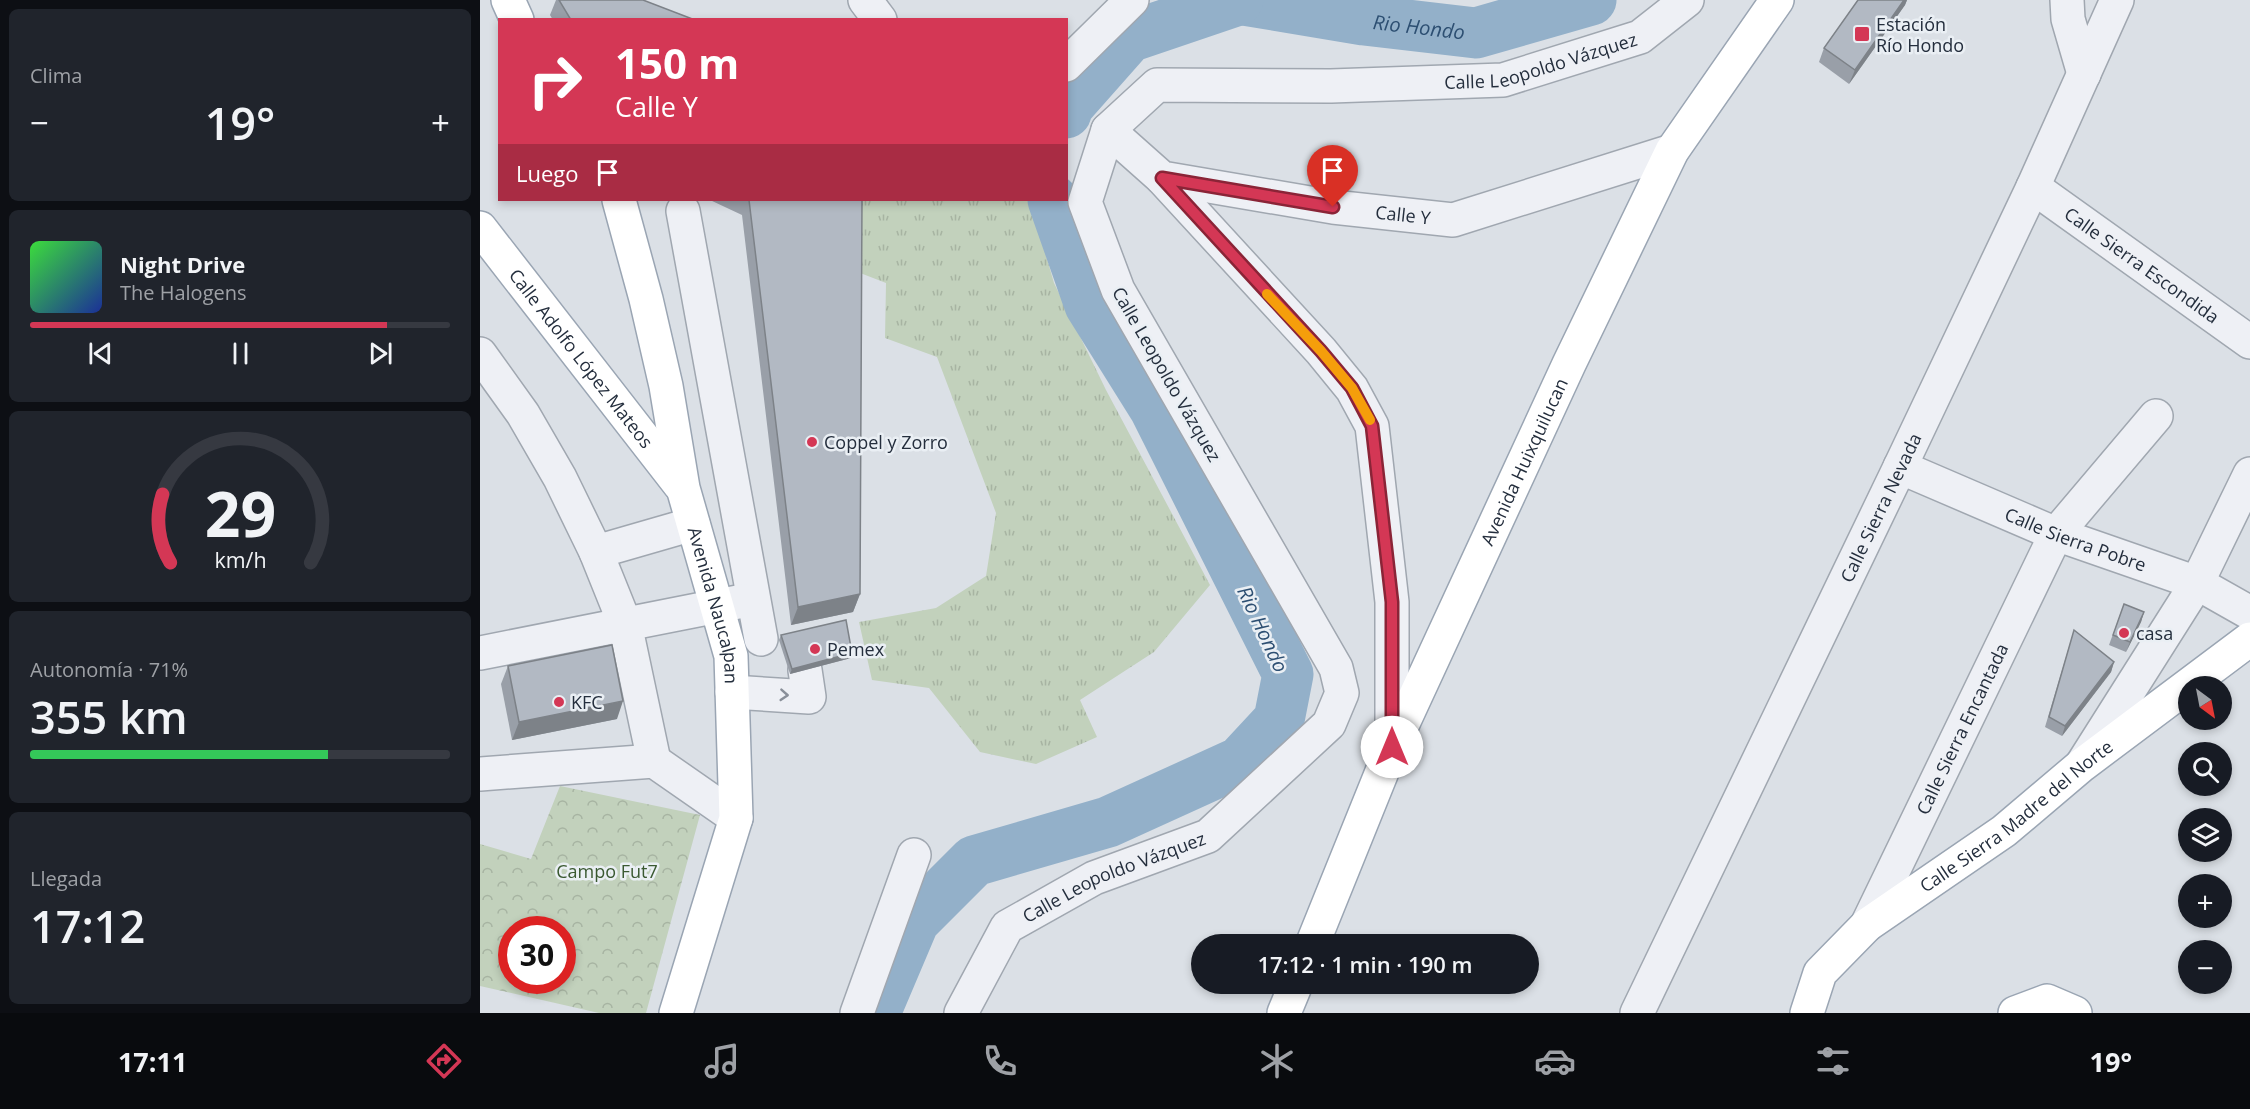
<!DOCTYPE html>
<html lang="es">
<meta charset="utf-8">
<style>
:root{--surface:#171b24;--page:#20242c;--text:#f1f3f6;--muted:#9ea1a6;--line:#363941;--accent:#d43755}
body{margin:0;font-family:"Open Sans",sans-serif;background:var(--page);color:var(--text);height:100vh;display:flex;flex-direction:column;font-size:22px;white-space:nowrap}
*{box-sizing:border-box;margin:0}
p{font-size:20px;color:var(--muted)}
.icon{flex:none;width:33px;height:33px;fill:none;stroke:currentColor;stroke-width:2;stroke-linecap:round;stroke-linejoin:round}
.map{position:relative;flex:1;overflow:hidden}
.side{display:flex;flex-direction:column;gap:9px;padding:9px;background:#0d0f14;width:480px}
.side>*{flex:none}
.banner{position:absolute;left:18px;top:18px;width:570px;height:183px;border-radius:0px;box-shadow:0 3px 9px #0003;background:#d43755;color:#fff;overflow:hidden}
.needle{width:39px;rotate:148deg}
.buttons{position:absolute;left:1698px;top:676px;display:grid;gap:12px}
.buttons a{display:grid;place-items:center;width:54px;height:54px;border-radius:50%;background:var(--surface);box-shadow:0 3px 9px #0003;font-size:30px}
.speed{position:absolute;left:18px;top:916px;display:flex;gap:12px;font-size:30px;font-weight:700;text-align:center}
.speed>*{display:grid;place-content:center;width:78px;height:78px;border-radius:50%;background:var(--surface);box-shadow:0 3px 9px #0003;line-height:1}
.speed .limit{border:9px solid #d22;background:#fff;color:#111}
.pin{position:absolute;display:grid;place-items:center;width:51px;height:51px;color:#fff;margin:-62px -26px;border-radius:50% 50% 50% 0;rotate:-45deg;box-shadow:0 0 6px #0007}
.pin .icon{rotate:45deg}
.me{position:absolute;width:66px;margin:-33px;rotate:0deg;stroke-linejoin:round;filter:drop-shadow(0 0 4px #0008)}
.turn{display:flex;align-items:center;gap:21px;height:126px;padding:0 18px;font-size:27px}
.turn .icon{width:78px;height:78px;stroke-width:2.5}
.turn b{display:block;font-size:42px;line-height:51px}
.then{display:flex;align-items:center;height:57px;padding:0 18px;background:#0003;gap:12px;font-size:22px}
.big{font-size:45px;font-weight:600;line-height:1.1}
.side .card{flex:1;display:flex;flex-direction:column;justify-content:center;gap:9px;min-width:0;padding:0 21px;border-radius:9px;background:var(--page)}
.side .dial{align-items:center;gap:0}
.dial svg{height:156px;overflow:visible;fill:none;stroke:var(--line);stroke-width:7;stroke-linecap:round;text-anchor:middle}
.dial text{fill:var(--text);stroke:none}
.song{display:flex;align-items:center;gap:18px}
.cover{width:72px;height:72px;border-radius:9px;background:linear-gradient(135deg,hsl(120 70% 55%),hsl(230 70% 35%))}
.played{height:6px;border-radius:3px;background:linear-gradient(90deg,var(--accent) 85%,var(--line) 85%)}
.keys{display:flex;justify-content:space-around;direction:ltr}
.heat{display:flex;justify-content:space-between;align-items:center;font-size:33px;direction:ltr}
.charge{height:9px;border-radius:4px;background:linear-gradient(90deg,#34c759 71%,var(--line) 0)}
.trip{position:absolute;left:711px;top:934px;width:348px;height:60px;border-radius:30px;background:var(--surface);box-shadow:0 3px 9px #0003;font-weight:600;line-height:60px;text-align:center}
.menu{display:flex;height:96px;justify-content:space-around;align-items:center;background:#090b0e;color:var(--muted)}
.menu .icon{width:42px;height:42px}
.menu .current{color:var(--accent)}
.menu b{font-size:27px;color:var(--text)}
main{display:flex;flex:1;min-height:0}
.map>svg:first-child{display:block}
</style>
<main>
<section class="side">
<div class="card"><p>Clima</p>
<div class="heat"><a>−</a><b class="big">19°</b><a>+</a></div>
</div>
<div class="card">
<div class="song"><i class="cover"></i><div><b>Night Drive</b><p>The Halogens</p></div></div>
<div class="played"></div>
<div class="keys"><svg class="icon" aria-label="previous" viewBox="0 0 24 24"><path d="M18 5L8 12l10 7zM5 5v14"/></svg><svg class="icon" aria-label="pause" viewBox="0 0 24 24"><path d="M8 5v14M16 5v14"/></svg><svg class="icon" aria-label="next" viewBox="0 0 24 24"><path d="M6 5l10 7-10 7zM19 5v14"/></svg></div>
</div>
<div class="card dial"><svg viewBox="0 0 100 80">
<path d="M14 69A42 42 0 1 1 86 69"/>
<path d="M14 69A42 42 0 0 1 10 34" stroke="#d43755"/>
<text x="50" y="56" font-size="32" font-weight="700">29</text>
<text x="50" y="72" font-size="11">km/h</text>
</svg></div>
<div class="card"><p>Autonomía · 71%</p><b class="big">355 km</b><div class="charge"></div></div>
<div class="card"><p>Llegada</p><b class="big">17:12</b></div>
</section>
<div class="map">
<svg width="1770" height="1013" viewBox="0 0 1770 1013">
<defs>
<pattern id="grass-tufts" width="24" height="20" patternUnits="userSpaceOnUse" patternTransform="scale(1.5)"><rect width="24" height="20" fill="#c2d1bc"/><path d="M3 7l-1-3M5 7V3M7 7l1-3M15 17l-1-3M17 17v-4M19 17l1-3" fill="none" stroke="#a7b4a2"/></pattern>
<pattern id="park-crowns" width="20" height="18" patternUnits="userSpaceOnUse" patternTransform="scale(1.5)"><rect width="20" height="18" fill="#c2d1bc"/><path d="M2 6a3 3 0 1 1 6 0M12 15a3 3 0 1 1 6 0" fill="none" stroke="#a7b4a2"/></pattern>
</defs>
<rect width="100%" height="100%" fill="#dbe0e6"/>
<path fill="url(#grass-tufts)" d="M375,200H550L574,283L626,390L730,585L674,652L600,700L617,737L556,764L500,752L449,688L392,680L379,622L456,608L506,576L516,513L457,357L405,338L406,283L375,271Z"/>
<path fill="url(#park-crowns)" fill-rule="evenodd" d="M80,786L220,815L166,1013H119L0,986V844L51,859ZM32,930H82V981H32Z"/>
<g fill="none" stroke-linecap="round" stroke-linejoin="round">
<g stroke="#93b0c9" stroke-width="51">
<path id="s1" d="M764,0L884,20L996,33L1111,0"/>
<path d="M586,113L588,106L649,37L758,0"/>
<path d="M395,1013L434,921L494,861L628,822L760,762L799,720L808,674L675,409L610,305L573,200"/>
</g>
<g stroke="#a0a7b0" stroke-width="36">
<g id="minor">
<path d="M385,0L400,20"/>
<path d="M1587,0L1588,19L1604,74"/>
<path d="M586,65L652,0"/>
<path id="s2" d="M628,130L682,178L853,207L973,220L1192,151"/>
<path d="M682,178L841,351L872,389L892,426L912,602V747"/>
<path id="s3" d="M1553,187L1770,342"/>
<path d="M203,211L281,639"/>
<path d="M0,354L43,414L80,478L116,552L145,624L174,761"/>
<path id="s4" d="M1420,467L1576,534L1717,583L1770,613"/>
<path d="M116,552L213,524"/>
<path d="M0,653L263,601"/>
<path d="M252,692L329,697L325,670"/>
<path d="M1603,763L1717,583L1770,474"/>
<path d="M0,774L174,761L256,818"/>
<path id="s5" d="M1387,925L1576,534L1676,416"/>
<path d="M377,1013L434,855"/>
<path id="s6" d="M481,1013L527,927L614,878L728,836L849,724L862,693L856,668L638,290L605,202L628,130L677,85L851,86L1023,80L1160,37L1207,0"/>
<path id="s7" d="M1157,1013L1420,467L1553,187L1637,0"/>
</g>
</g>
<g stroke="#9aa5b3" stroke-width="36">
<g id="major">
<path d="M28,0L37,20"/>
<path id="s8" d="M139,200L166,299L186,386L203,488L251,656L256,818L196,1013"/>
<path id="s9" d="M0,228L200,485"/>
<path id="s10" d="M832,945L912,747L1089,364L1192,151L1297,0"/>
<path d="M804,1013L816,984"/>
<path id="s11" d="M1327,1013L1340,973L1387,925L1524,831L1602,765L1770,639"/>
<path d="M1535,1013L1567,1001L1595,1013"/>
</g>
</g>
<use href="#minor" stroke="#eef0f5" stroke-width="33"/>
<use href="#major" stroke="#fff" stroke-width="33"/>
</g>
<g fill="#999fa8">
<path d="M76,0H163L215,20H73L70,15Z"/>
<path d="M1378,0H1427L1425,5L1369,84L1339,62L1344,48Z"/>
<path d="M230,200H382L380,594L373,612L311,625L262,215Z"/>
<path d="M1644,604L1664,612L1661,622L1646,652L1629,645Z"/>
<path d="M1594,630L1634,662L1631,672L1582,736L1565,727Z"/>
<path d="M301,635L372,653L371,658L310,674L299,640Z"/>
<path d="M28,666L137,719L32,740L21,684Z"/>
</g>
<g fill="#7d8288">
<path d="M1424,0H1427L1425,5L1369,84L1375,70Z"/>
<path d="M380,594L373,612L311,625L318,607Z"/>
<path d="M1664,612L1661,622L1646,652L1650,642Z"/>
<path d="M372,653L371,658L310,674L312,669Z"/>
<path d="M1634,662L1631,672L1582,736L1585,726Z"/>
<path d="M143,701L137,719L32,740L39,722Z"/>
</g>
<g fill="#b2b9c3" stroke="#7d8288" stroke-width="1.5">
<path d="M79,0H163L215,20H91Z"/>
<path d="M1378,0H1424L1375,70L1344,48Z"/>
<path d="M269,200H382L380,594L318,607Z"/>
<path d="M1644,604L1664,612L1650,642L1633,635Z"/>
<path d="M366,620L372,653L312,669L301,635Z"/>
<path d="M1594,630L1634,662L1585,726L1569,717Z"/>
<path d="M132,645L143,701L39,722L28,666Z"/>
</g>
<defs><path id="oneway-chevron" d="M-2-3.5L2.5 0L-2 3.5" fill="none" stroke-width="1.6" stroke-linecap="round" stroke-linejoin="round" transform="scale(1.5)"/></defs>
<use stroke="#898f99" href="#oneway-chevron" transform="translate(304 695) rotate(4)"/>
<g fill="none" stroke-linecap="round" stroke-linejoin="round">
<g stroke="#8a2437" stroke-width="15">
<path id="route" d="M853,207L682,178L841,351L872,388L892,426L912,602V747"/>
</g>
<use href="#route" stroke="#d43755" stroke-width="10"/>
<path stroke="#f59e0b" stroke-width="10" d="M787,294L841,351L872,388L890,420"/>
</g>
<g fill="#d43755" stroke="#eaeff4" stroke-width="2">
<rect x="1374" y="26" width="16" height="16" rx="3"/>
<circle cx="332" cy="442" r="6"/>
<circle cx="1644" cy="633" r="6"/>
<circle cx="335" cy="649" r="6"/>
<circle cx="79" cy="702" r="6"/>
</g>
<g text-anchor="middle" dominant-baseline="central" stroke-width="5" stroke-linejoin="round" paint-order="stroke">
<g font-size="18" fill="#242e3d" stroke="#eaeff4" text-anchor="start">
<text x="1396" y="24">Estación<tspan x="1396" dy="21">Río Hondo</tspan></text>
<text x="344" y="442">Coppel y Zorro</text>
<text x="1656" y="633">casa</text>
<text x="347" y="649">Pemex</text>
<text x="91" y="702">KFC</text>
</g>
<g font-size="18" fill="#242e3d" stroke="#eaeff4">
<text stroke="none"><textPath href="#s6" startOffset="1602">Calle Leopoldo Vázquez</textPath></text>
<text stroke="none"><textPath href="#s2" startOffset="316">Calle Y</textPath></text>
<text stroke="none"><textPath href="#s3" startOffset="134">Calle Sierra Escondida</textPath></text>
<text stroke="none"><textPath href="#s9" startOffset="165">Calle Adolfo López Mateos</textPath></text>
<text transform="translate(687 374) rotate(60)">Calle Leopoldo Vázquez</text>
<text stroke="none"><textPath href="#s10" startOffset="528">Avenida Huixquilucan</textPath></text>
<text stroke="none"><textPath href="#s7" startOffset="561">Calle Sierra Nevada</textPath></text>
<text stroke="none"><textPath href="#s4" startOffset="190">Calle Sierra Pobre</textPath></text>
<text stroke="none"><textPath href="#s8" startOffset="417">Avenida Naucalpan</textPath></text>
<text stroke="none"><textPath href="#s5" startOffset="218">Calle Sierra Encantada</textPath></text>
<text stroke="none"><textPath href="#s11" startOffset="294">Calle Sierra Madre del Norte</textPath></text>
<text stroke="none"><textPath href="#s6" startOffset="216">Calle Leopoldo Vázquez</textPath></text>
</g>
<g font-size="18" fill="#3a5931" stroke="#eaeff4">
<text x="127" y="871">Campo Fut7</text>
</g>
<g font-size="20" font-style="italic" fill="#2d4f72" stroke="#eaeff4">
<text stroke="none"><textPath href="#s1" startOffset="177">Rio Hondo</textPath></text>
<text transform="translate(783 629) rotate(65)">Rio Hondo</text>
</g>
</g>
</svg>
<div class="buttons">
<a><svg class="needle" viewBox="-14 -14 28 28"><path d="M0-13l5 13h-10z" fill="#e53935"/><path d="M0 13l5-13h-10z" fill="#9ea1a6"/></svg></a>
<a><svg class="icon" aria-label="search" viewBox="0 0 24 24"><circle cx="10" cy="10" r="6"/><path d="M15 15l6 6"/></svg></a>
<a><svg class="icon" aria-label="layers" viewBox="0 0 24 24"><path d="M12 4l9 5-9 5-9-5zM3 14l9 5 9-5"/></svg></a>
<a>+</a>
<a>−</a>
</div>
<div class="speed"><div class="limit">30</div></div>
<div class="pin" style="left:853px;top:207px;background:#d93025"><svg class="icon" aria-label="arrive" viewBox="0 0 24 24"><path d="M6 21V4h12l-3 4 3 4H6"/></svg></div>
<svg class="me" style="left:912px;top:747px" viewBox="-20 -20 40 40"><circle r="19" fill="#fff"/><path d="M0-13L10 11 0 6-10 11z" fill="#d43755"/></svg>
<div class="trip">17:12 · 1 min · 190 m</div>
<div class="banner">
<div class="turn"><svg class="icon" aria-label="right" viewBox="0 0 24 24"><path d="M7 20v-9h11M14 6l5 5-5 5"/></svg><div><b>150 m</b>Calle Y</div></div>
<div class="then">Luego<svg class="icon" aria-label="arrive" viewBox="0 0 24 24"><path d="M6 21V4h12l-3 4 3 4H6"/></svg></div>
</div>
</div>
</main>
<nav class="menu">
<b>17:11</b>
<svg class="icon current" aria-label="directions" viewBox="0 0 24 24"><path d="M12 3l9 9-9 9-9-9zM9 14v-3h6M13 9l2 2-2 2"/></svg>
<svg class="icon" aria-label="music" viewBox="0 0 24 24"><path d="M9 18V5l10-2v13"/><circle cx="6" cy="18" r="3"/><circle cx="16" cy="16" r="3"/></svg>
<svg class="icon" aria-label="phone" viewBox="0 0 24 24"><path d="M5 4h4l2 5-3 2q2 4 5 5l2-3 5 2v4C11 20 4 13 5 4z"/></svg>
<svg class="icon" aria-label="climate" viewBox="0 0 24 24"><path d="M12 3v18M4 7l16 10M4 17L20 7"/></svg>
<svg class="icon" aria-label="car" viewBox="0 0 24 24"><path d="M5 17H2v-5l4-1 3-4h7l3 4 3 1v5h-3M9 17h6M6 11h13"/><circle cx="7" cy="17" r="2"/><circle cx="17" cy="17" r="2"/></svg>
<svg class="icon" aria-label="filters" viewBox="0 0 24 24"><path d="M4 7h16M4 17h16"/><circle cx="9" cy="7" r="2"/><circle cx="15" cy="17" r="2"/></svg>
<b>19°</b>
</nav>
